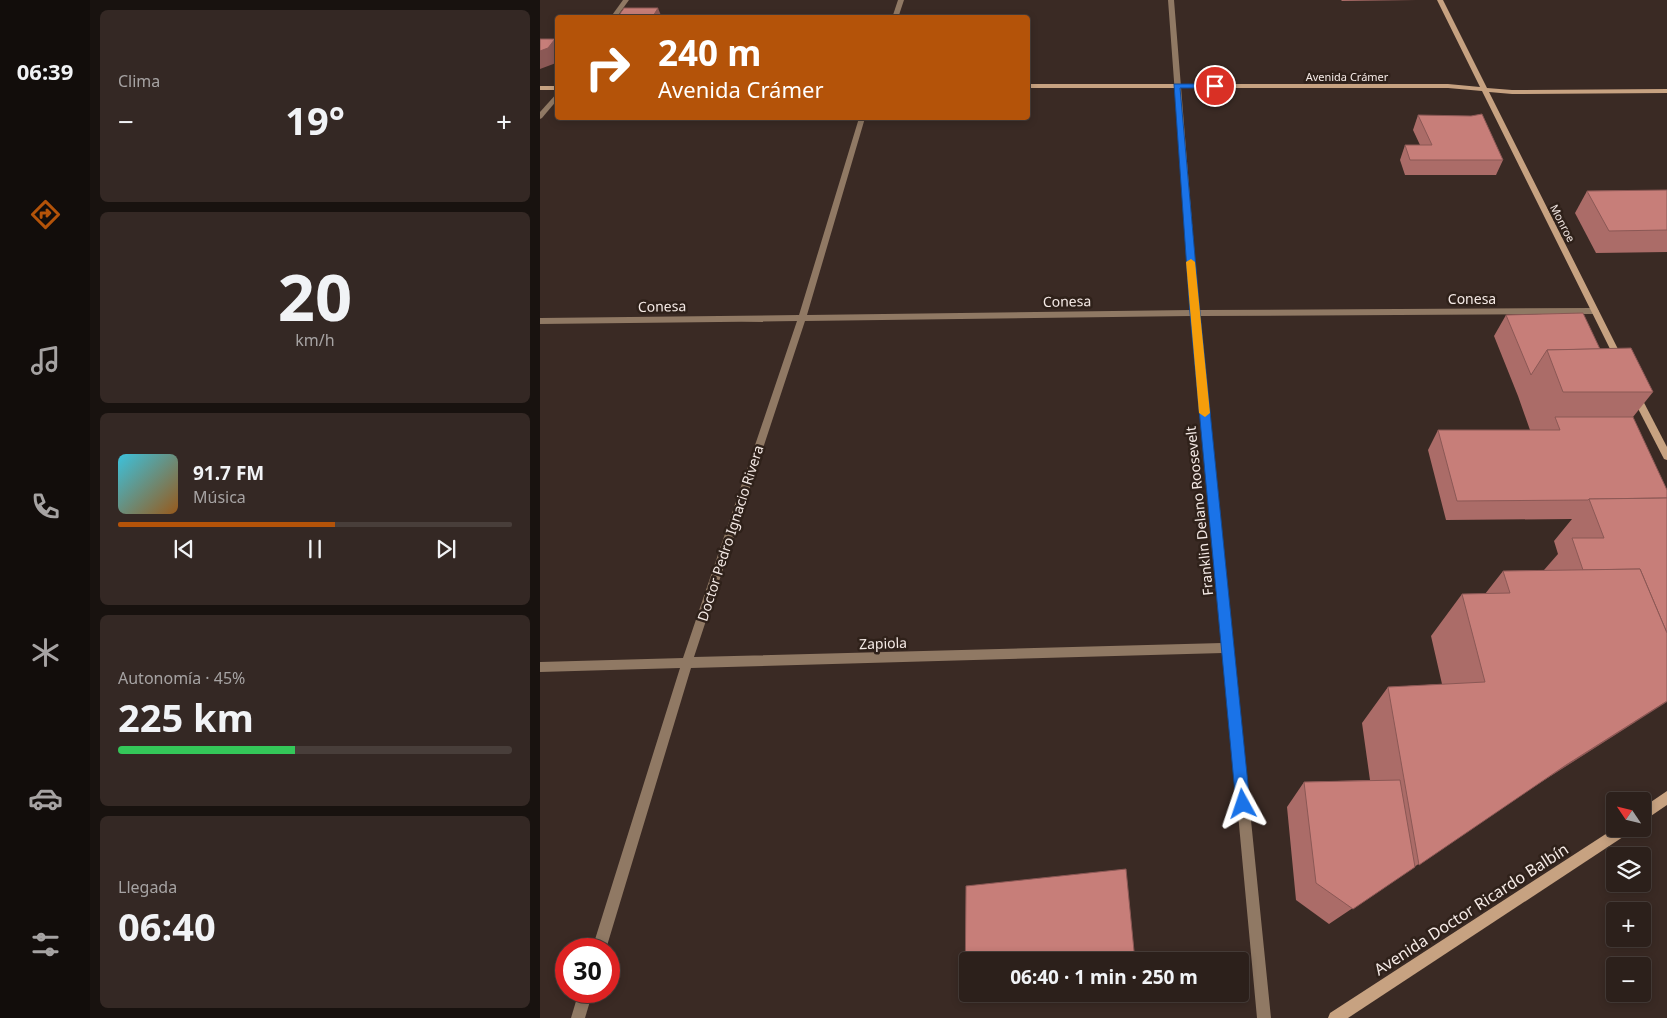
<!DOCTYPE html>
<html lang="es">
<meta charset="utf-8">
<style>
:root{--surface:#2c201b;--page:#342824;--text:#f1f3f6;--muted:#a6a3a3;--line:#483e3a;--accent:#b45309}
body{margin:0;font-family:"Noto Sans",sans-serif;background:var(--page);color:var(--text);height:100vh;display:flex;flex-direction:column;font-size:19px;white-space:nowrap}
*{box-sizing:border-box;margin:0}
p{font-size:16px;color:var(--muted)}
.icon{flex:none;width:28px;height:28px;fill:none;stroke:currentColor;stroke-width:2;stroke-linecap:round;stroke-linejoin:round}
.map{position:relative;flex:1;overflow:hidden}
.details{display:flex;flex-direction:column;gap:10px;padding:10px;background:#18120f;width:450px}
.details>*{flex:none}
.banner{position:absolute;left:15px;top:15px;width:475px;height:105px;border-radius:5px;box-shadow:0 2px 8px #0003,0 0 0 1px var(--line);background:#b45309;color:#fff;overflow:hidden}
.needle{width:32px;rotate:305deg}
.buttons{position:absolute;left:1066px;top:792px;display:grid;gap:10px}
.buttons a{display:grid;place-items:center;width:45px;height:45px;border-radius:5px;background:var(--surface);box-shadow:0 2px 8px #0003,0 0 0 1px var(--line);font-size:25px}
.speed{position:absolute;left:15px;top:938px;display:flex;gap:10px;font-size:25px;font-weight:700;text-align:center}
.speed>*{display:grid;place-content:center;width:65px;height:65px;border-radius:50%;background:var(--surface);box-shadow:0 2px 8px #0003,0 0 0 1px var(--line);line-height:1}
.speed .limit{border:8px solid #d22;background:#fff;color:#111}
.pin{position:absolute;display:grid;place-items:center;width:42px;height:42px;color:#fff;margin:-21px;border:2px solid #fff;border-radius:50%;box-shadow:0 1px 5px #0007}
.me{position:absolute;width:55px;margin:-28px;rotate:355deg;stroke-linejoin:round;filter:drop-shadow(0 0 4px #0008)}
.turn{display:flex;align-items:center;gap:18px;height:105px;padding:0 20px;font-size:22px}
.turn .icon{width:65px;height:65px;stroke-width:2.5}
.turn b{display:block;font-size:35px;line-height:42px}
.big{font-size:38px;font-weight:700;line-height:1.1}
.details .card{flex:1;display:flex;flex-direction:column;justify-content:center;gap:8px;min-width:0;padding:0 18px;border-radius:8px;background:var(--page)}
.details .dial{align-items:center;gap:0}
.dial b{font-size:65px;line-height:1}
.song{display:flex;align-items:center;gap:15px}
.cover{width:60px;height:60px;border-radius:8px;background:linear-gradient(135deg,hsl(190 70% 55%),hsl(30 70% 35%))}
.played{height:5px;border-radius:2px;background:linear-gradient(90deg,var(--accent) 55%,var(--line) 55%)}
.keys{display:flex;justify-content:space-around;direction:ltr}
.heat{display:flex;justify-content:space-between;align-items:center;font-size:28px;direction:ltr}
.charge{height:8px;border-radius:4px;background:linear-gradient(90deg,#34c759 45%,var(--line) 0)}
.trip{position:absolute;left:419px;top:952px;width:290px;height:50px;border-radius:5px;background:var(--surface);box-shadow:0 2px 8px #0003,0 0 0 1px var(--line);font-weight:700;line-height:50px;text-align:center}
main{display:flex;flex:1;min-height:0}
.tab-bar{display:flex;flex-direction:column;width:90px;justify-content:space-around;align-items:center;background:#120d0b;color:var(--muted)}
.tab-bar .icon{width:35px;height:35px}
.tab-bar .current{color:var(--accent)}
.tab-bar b{font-size:22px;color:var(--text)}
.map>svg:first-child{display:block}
</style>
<main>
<nav class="tab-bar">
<b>06:39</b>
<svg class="icon current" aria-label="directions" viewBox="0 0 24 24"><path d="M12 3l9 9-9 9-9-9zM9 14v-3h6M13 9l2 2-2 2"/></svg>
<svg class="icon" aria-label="music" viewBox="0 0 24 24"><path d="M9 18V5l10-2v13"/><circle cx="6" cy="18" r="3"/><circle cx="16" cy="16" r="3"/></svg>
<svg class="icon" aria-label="phone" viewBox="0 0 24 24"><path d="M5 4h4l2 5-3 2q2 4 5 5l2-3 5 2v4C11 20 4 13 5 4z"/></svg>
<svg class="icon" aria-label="climate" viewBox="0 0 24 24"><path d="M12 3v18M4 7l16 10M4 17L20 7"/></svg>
<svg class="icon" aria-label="car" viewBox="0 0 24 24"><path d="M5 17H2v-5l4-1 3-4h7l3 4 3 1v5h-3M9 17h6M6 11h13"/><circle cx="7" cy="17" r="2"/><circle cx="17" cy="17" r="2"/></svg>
<svg class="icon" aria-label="filters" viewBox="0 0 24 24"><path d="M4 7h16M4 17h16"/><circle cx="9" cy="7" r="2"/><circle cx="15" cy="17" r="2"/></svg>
</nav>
<section class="details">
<div class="card"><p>Clima</p>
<div class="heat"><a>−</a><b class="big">19°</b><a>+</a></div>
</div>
<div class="card dial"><b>20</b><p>km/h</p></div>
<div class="card">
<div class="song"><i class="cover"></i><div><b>91.7 FM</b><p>Música</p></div></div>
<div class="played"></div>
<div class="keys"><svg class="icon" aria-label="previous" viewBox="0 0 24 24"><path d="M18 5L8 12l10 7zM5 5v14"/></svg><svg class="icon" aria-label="pause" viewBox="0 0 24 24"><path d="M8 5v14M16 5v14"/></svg><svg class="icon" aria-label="next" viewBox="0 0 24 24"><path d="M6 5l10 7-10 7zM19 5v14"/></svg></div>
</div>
<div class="card"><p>Autonomía · 45%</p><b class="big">225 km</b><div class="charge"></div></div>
<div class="card"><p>Llegada</p><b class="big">06:40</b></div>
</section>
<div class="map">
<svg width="1127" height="1018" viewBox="0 0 1127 1018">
<rect width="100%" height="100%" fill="#3a2a24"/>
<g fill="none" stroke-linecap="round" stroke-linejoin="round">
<g fill="#907964" fill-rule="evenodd">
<path d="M83,0H89L76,18H70Z"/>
<path d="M358,0H364L358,18H352Z"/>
<path d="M628,0H634L659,310L1055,308L1059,311L1055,314L660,316L731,1018H717L683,653L151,668L66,949H52L140,668L0,672V662L143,658L257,321L0,324V318L259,315L319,118H325L267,315L651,310ZM651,316L682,643L154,657L265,321Z"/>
<path d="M18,92V99L2,118L0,119V112Z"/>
<path d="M39,991H53L45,1018H31Z"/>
</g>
<g fill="#c7a281" fill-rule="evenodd">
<path d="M897,0H903L947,88L972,90L1127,89V93L972,94L949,92L1083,359L1082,361L1079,362L1075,359L942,91L908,88H488V84H908L940,87Z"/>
<rect x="0" y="86" width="18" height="4"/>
<path d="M1096,392L1099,393L1127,447V460L1124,459L1091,395Z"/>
<path d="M1127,791V805L1102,822V808Z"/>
<path d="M1075,828L1091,829L1089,833L808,1018H788L790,1013Z"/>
</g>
</g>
<g fill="#ab6c68">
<path d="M801,0H876L802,1Z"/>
<path d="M878,115L963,160L956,175H865L860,160L865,145H880L873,130Z"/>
<path d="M1127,190V252L1056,253L1035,213L1047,191Z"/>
<path d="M966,315L1060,349L1113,392L1093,417L1095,722L1001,782L789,924L756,900L747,807L764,782L830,780L822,723L848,687L902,684L891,636L922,594H945L963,571L1004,570L1018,554L1014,541L1032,519L906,520L888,450L898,430H990L978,396L954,336Z"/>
<path d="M428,994H501L432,1001L425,998Z"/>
</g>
<g fill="#8b5855">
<path d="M118,8L122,18H112Z"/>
<path d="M15,39L18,44V61L16,63L0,69V51Z"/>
<path d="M1127,701V702L981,795L1026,765Z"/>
</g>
<g fill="#c77e79" stroke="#8b5855">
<path d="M84,8H118L112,18H77Z"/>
<path d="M0,39H15L8,48L0,51Z"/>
<path d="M942,114L963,160H870L865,145H892L878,115L931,116Z"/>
<path d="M1127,190V230L1069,231L1047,191Z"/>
<path d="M1043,313L1060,349L1007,350L991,375L966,315Z"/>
<path d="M1091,348L1113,392H1023L1007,350Z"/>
<path d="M1015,417H1093L1127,490V498L1049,499L1048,500L917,501L898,430H1020Z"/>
<path d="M1127,498V633L1100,569L1043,570L1032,538H1064L1049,499Z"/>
<path d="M1100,569L1127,633V701L1026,765L879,865L848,687L945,682L922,594L970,593L963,571Z"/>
<path d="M860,780L875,867L813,909L776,883L764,782Z"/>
<path d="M586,869L595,961H428V994H465L425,998L426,886Z"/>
</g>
<path fill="#1a73e8" stroke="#114b97" d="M634,84H675L678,86L675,88H640L660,313L710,804L708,809L703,811L698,809L696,804L650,313Z"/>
<path fill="#f59e0b" d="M651,259L655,262L670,413L665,417L659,413L646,262Z"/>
<g text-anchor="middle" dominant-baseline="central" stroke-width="5" stroke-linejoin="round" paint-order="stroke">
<g font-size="11" fill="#f5eae6" stroke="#2f211a">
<text x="807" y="76">Avenida Crámer</text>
<text transform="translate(1023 223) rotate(63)">Monroe</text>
</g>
<g font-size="14" fill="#f5eae6" stroke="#2f211a">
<text x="932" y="298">Conesa</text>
<text transform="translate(527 301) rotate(-1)">Conesa</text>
<text transform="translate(122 306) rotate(-1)">Conesa</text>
<text transform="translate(659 511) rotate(-96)">Franklin Delano Roosevelt</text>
<text transform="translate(190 533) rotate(-72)">Doctor Pedro Ignacio Rivera</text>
<text transform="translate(343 643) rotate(-2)">Zapiola</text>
</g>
<g font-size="16" fill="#f5eae6" stroke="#2f211a">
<text transform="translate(931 909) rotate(-33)">Avenida Doctor Ricardo Balbín</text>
</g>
</g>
</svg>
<div class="buttons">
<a><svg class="needle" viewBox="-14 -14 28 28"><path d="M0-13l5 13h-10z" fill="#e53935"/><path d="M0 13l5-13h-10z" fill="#a6a3a3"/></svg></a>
<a><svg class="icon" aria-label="layers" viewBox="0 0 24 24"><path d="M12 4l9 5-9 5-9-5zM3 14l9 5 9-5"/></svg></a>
<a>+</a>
<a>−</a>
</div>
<div class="speed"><div class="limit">30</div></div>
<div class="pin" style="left:675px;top:86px;background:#d93025"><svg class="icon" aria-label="arrive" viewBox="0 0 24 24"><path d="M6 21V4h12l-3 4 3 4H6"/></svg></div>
<svg class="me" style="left:703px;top:804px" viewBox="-20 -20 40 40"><path d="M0-17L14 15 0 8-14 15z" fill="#1a73e8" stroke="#fff" stroke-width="4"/></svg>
<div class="trip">06:40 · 1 min · 250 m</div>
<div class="banner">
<div class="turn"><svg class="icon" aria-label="right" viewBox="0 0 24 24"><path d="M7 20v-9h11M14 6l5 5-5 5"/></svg><div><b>240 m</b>Avenida Crámer</div></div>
</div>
</div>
</main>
